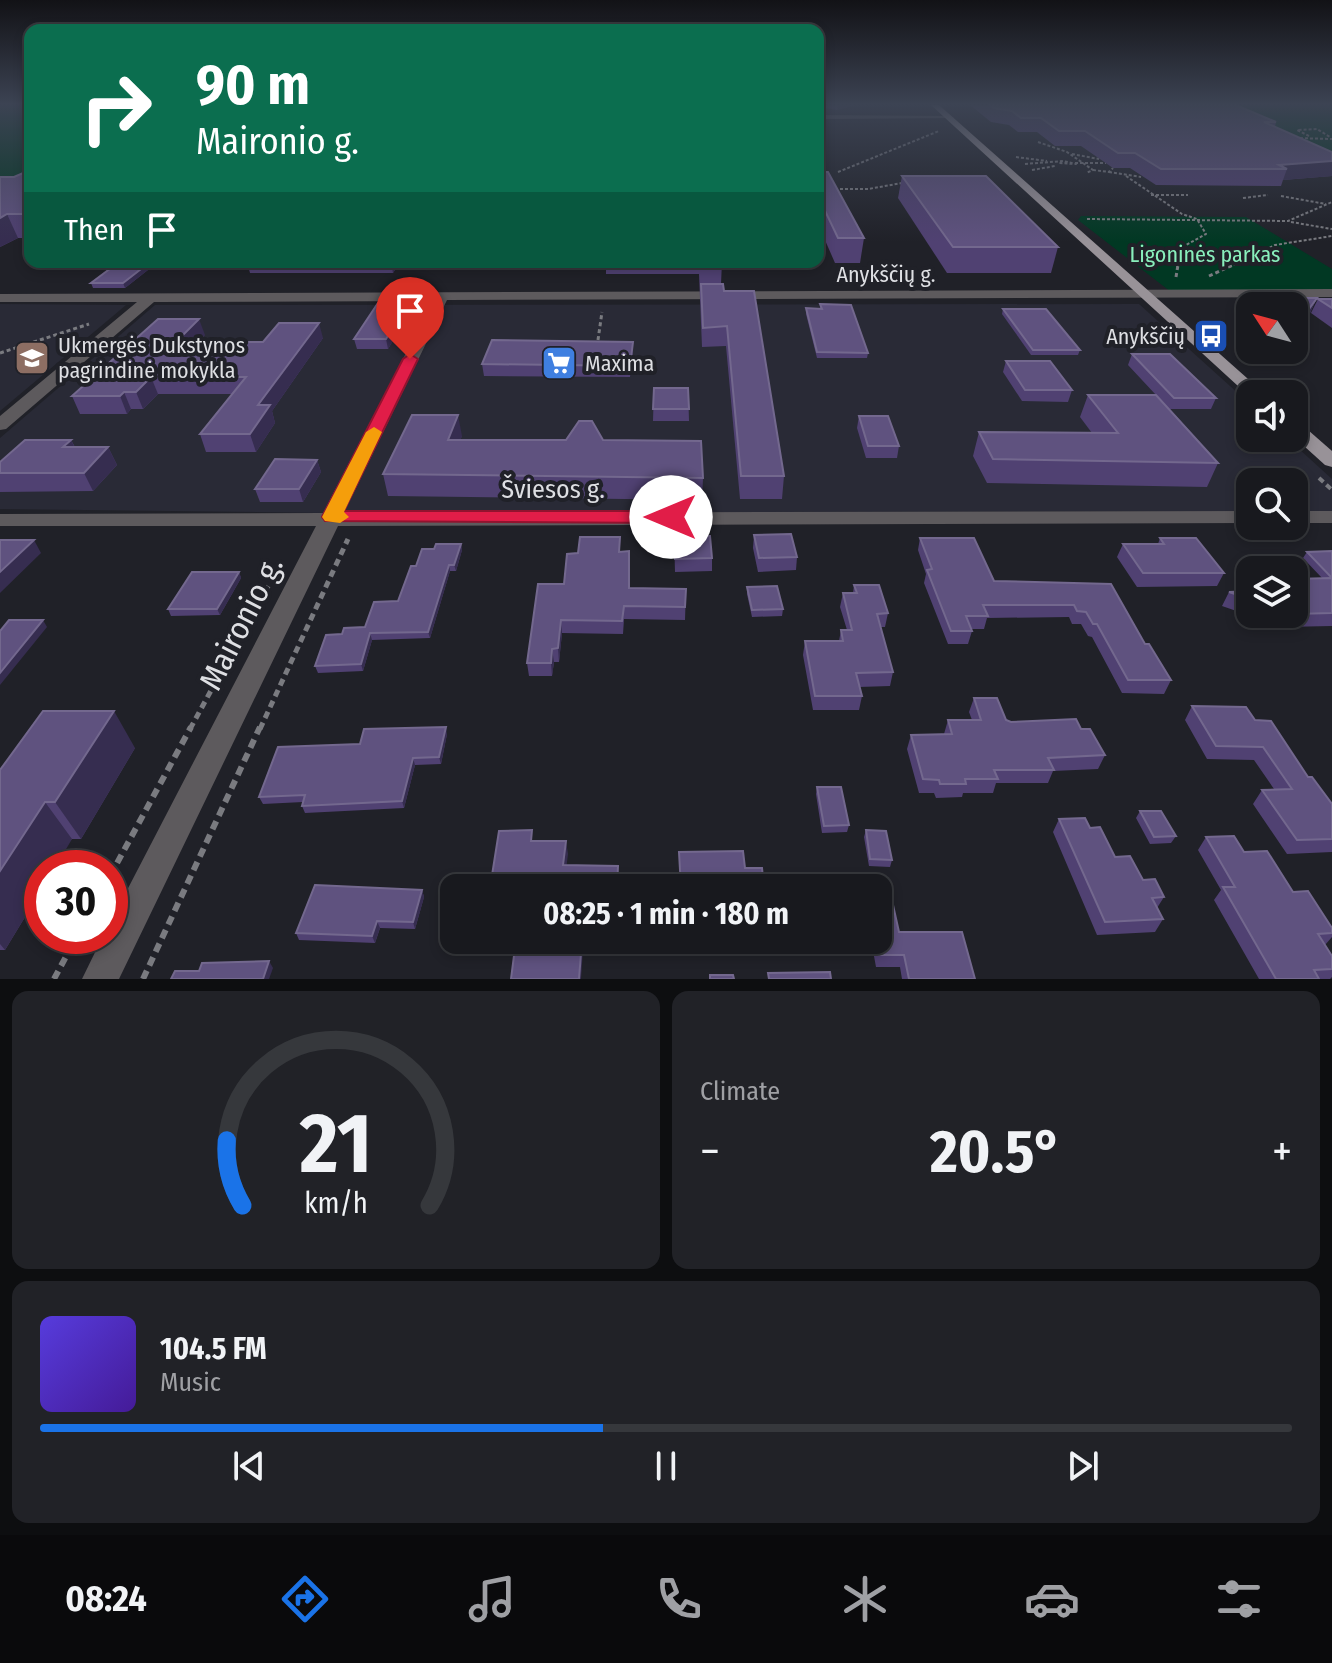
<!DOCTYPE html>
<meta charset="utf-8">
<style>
:root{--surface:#18191e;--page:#212227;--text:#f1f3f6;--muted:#9fa0a4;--line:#36383c;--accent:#1a73e8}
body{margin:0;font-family:"Fira Sans Condensed",sans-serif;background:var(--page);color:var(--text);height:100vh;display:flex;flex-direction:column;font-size:30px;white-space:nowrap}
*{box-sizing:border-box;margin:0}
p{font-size:26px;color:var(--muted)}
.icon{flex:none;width:44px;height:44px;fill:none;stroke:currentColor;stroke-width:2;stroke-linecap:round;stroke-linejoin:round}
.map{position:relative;height:979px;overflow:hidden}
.sheet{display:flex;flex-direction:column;gap:12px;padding:12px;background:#0d0e10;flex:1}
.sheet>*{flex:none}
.hud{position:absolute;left:24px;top:24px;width:800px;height:244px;border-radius:16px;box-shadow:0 4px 12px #0003,0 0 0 2px var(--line);background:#0b6e4f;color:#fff;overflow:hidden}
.needle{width:52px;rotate:306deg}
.controls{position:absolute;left:1236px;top:292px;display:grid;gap:16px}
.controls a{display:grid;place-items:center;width:72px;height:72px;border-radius:16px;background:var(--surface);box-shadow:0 4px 12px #0003,0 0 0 2px var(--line);font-size:40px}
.speed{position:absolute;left:24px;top:850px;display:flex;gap:16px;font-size:40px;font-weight:700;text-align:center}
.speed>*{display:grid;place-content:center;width:104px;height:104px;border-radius:50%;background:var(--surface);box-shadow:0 4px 12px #0003,0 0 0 2px var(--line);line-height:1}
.speed .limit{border:12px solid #d22;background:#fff;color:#111}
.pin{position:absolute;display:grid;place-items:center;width:68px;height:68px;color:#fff;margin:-82px -34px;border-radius:50% 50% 50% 0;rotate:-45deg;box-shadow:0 0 8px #0007}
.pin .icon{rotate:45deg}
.me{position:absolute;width:88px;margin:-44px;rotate:270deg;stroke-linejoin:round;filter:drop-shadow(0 0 6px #0008)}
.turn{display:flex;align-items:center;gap:28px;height:168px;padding:0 40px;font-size:36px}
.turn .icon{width:104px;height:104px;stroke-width:2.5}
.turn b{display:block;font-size:56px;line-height:68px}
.then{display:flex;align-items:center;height:76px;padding:0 40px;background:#0003;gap:16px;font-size:30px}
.big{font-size:60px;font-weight:700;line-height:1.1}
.sheet .tile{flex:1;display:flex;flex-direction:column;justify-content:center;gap:12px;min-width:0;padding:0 28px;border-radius:16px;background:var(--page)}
.sheet .dial{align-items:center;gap:0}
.dial svg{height:208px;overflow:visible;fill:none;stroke:var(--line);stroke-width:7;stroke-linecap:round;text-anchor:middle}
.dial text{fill:var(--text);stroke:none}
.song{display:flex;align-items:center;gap:24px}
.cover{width:96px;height:96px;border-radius:12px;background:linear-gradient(135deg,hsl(250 70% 55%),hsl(260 70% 35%))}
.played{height:8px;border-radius:4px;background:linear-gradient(90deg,var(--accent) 45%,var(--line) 45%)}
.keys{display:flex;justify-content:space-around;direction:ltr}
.heat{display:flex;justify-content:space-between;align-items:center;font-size:44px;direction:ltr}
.sheet .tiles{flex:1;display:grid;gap:12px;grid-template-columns:1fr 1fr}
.tile:last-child{grid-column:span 2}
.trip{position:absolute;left:440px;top:874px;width:452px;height:80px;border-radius:16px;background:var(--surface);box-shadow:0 4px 12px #0003,0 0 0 2px var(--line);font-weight:700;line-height:80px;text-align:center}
.dock{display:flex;height:128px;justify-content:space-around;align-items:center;background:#0a0a0c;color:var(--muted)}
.dock .icon{width:56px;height:56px}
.dock .selected{color:var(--accent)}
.dock b{font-size:36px;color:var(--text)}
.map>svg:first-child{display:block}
</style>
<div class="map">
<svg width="1332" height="979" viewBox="0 0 1332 979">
<rect width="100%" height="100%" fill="#202128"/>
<g fill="#292a36">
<path d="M0,304L126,305L0,411Z"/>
<path d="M1139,304L1250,404V438H1287L1332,479V511H1294V482H1250V511L330,513L0,509V438L155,305Z"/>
</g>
<g fill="#013823">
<path d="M0,105H30V174L0,184Z"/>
<path d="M1219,105H1332V157Z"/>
<path d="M1081,216L1246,217L1332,269V291L1171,292L1078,220Z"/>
</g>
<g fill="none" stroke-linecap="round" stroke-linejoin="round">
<g stroke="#7a7b80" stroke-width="2" stroke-dasharray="3 2" stroke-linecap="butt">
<path d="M1309,136L1297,130L1317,129L1330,137"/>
<path d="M1295,138L1332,139"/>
<path d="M1038,142L1067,152L1093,170L1086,173"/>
<path d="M1072,154L1099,159"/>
<path d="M1016,157L1047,161"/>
<path d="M1075,163H1106"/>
<path d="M1025,164L1063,161L1076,164L1058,163"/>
<path d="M1032,170L1055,166"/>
<path d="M1093,170L1109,172L1113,168"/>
<path d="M838,172L939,131"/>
<path d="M1109,172L1141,177"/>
<path d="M1126,176L1182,214L1197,219L1206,234L1186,245L1177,267"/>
<path d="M835,189H868L902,183"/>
<path d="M1151,195H1188"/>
<path d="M1281,196L1326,204"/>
<path d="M1243,198L1268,195"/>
<path d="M1087,219L1288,221L1332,202"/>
<path d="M1291,222L1332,229"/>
<path d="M1229,267L1275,245L1332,236"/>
</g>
<g stroke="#7a7b80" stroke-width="3" stroke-dasharray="4 3" stroke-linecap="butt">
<path d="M1209,276L1233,265"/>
<path d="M1176,277L1178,265"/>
<path d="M597,347L602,312"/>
<path d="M0,353L89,324"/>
</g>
<g stroke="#7a7b80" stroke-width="4" stroke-dasharray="6 4" stroke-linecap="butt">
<path d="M1275,386L1284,394"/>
<path d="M1294,403L1304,412"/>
<path d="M1319,478L1332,490"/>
</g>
<g stroke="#7a7b80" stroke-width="5" stroke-dasharray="7 5" stroke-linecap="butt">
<path d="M190,729L272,579"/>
<path d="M260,729L348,539"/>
</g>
<g stroke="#7a7b80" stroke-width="6" stroke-dasharray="9 6" stroke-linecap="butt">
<path d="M110,876L191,727"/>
<path d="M54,979L77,936"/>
<path d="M143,979L260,727"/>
</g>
<g fill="#5d5a5d" fill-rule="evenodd">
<path d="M818,115L950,116L954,118L818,119Z"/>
<path d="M1332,289V297L447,300L344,513L1250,511V523L338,526L119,979H82L103,936H110V923L316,526H0V514L323,513L433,301L154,302L6,429L0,430V416L137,302H0V294Z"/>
<rect x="1294" y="511" width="38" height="12"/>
</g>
<g fill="#989298" fill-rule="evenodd">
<path d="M931,105H939L1265,394H1250V397Z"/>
<path d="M1294,422L1300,423L1332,451V467L1325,465L1294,437Z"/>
</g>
</g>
<g fill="#504172">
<path d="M818,105H855L837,110L818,107Z"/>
<path d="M970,105H1236L1276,122L1275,127L1332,152V176L1283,180L1281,186L1156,185L1130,168H1113L1081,146H1055L1037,132H1018L1009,125L991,122Z"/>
<path d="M30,170V238H18L0,247L14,177Z"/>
<path d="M818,172L864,238L860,263H835L818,224Z"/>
<path d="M902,176L1058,247L1051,273H947L898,198Z"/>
<path d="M247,262H400L393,273H250Z"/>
<path d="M524,262H550L549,263H524Z"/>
<path d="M606,262H722L721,284L724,291L784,476L782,499H740L726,346L702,347L699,274H606Z"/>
<path d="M153,266L125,288H93L91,283Z"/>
<path d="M1270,298H1317L1310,313L1294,335V306H1267Z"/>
<path d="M1318,299H1332V328L1311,313Z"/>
<path d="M820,304L868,353L867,358H817L806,314V308L820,309Z"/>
<path d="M1003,309L1080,350L1078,355H1031L1002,314Z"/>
<path d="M410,312L388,349H357L354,339Z"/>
<path d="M205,335L197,342H263L323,338L272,411L275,423L256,452H206L200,434L232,394H158L143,409H131L127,414H80L72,396Z"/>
<path d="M633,353L630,377L484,376L482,364Z"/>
<path d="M1132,354L1216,398L1211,409H1170L1218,463L1207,487L987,483L973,456L979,432L1092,433L1080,417L1088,395H1156L1128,365Z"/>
<path d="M1006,361L1072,390L1068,402L1022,401L1003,372Z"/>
<path d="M654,388H688L689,421H653Z"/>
<path d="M859,416L899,446L897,458H866L857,428Z"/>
<path d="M462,436L460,440H603L703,478L702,500L388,496L383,474Z"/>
<path d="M71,440L75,447H108L117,465L93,491L0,492V462Z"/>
<path d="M317,460L321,472L303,502H260L255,489Z"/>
<path d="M754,535L797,557L796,570L758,572L753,548Z"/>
<path d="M674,536L712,558V571L675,572Z"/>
<path d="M920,538L994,581L1111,584L1145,644L1171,680L1164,694L1122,693L1092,637L1088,636L1081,624H1072L1069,617L987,618L984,629H971L972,631L968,644H948L924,583L926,574L918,550Z"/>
<path d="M1160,538L1224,573L1217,586L1137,587L1117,557L1123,544H1158Z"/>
<path d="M461,544L462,550L456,571H450L430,638L372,640L363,671L318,673L315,666L342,634L365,627L398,601L416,566L434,549Z"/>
<path d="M1332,551V626L1283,627L1222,606L1229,592L1250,591V614H1294L1322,578L1303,558L1307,552Z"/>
<path d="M620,552L629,588L686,589L685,620L624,619L623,634L562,633L559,662H554L552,676H529L527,663L564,584Z"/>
<path d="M239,572L241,578L220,615L171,616L168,609Z"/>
<path d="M854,585L888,613L885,627H880L893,672L890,686L859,687L862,696L859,710H813L803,655L805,641H839L841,630H847L840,607L843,593H853Z"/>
<path d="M747,587L783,609L782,616L752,617L747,594Z"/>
<path d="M974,698L1011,722L1081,729L1105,755L1098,769L1053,771L1048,783H996L993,793H963L962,797L936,798L934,793H919L907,749L911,735L944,734L948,720H972L969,712Z"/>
<path d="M1192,706L1255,720L1332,804V852L1287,854L1253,804L1262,790L1274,789L1254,760L1207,759L1185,720Z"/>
<path d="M447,734L441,764L415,765L404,808L305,813L302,806L303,802L263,804L259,797L360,744Z"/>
<path d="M135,748L81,839H72L42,868V889L5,950H0V770Z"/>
<path d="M817,787L849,825L847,832L822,833L816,794Z"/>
<path d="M1140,811L1176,836L1171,843L1150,844L1136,818Z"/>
<path d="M1059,819L1090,828L1115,857L1164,897L1157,908L1163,919L1155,932L1097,935L1053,832Z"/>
<path d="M866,830L892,860L890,867L869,866L864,837Z"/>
<path d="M1206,837L1244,852L1293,892L1332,928V937L1325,945L1332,956V977L1330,979H1259L1214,900L1221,890L1198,850Z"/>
<path d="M865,878H887L899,932H962L975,979H902L900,967H876L871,940H878V888H862Z"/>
<path d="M422,890L424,897L415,929L380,928L375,943L299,940L296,933Z"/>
<path d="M482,940H582L583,949L485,950Z"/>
<path d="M705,940H731L730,942H705Z"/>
</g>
<g fill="#362d50">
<path d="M838,105H855L837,110Z"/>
<path d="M1332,161V176L1283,180L1287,169L1279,165Z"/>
<path d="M7,214L18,238L0,247V218Z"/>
<path d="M150,262H152L153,266L125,288L123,283Z"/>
<path d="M391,262H400L393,273Z"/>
<path d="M1317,298L1310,313L1294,335L1301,320Z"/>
<path d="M408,303L410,312L388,349L386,339Z"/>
<path d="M199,319L205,335L182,358L176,342Z"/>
<path d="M319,323L323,338L272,411L275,423L256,452L250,434L258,405Z"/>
<path d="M633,342V353L630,377V366Z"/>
<path d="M151,377L158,394L143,409L136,392Z"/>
<path d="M124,392L131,409L127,414L120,396Z"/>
<path d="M458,415L462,436L452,462L448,440Z"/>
<path d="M71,440L80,458L63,447Z"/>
<path d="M108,447L117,465L93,491L84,473Z"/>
<path d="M317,460L321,472L303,502L299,489Z"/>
<path d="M34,540L41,553L0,593V572Z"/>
<path d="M461,544L462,550L456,571L454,565Z"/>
<path d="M449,565L450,571L430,638L428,632Z"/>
<path d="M239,572L241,578L220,615L217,609Z"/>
<path d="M43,620L47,627L0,685V673Z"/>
<path d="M561,620L562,633L559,662L558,648Z"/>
<path d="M370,633L372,640L363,671L361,664Z"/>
<path d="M552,649L554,662L552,676L551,663Z"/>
<path d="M114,711L135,748L81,839L55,802Z"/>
<path d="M446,727L447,734L441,764L439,757Z"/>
<path d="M413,758L415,765L404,808L402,801Z"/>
<path d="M45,802L72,839L55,868H42V889L5,950L0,944V871Z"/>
<path d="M566,841L568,854L565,878L563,865Z"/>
<path d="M422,890L424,897L415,929L413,922Z"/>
<path d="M377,921L380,928L375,943L372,936Z"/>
<path d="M582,940L583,949L581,979H579Z"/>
<path d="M269,961L273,968L269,979H263Z"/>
</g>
<g fill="#5f527f" stroke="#73688e" stroke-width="2">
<path d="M990,105H1236L1276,122H1264L1332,152V161L1279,165L1287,169H1161L1135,153H1118L1085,131H1059L1041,118H1021L1012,111L994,108Z"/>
<path d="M30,170V214H7L0,218V177H14Z"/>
<path d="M818,172H828L864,238H838L818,196Z"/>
<path d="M902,176H986L1058,247H953Z"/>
<path d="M119,262H150L123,283H91Z"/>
<path d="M701,284H723L724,291H754L784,476H741L727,326L703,328Z"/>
<path d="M1270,298H1317L1301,320L1294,315V306H1281Z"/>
<path d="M1318,299H1332V308Z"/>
<path d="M378,303H408L386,339H354Z"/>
<path d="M820,304L851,305L868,353L817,352L806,308L822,309Z"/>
<path d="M1003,309H1046L1080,350H1033Z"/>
<path d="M158,319H199L176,342H263L279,323H319L258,405H270L250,434H200L246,377H151L136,392H124L120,396H72Z"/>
<path d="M492,340L633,342L630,366L482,364Z"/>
<path d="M1132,354H1170L1216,398H1174Z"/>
<path d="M1006,361H1050L1072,390H1025Z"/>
<path d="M654,388H688L689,409H653Z"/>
<path d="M1088,395H1156L1218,463L993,459L979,432L1118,433Z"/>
<path d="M412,415H458L448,440H566L579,421H592L603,440L701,441L703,478L383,474Z"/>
<path d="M859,416H888L899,446H868Z"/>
<path d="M25,440H71L63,447H108L84,473H0V462Z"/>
<path d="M275,459L317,460L299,489H255Z"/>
<path d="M791,534L797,557L759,558L754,535Z"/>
<path d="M674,536H710L712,558L675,559Z"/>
<path d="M580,537H620L619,552L629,551V588L686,589L685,607L624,606L622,621L561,620L558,648L552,649L551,663H527L538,584H564L567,554L578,553Z"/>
<path d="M920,538H974L994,581L1111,584L1145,644H1149L1171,680H1128L1097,624H1093L1086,612L1077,611L1074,605H983L988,616H966L972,631H951L927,570L932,569Z"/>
<path d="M1160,538H1196L1224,573H1143L1123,544H1164Z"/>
<path d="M0,540H34L0,572Z"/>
<path d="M436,544H461L454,565H449L428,632L370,633L361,664L315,666L326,635L342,634L344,628L365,627L374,602L398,601L411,566H416L422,549H434Z"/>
<path d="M1332,551V578L1307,552Z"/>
<path d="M192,572H239L217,609H168Z"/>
<path d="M1332,578V613L1294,614V579Z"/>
<path d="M854,585H879L888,613L877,614L893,672L856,673L862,696H815L805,641H843L841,630H852L843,593H857Z"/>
<path d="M777,586L783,609L752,610L747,587Z"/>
<path d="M1250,591V599L1229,592Z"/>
<path d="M9,620H43L0,673V631Z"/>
<path d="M974,698H997L1006,720L1011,722L1076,719L1081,729H1090L1105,755L1048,758L1054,770H994L998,779H965L966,784H940L939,780L923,779L911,735L952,734L948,720H981Z"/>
<path d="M1192,706L1246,707L1255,720L1271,721L1308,777H1312L1332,804V839L1297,840L1262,790L1292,789L1263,747L1216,746Z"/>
<path d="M43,711H114L55,802H45L0,871V770Z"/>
<path d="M446,727L439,757L413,758L402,801L302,806L305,795L259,797L278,747L360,744L364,729Z"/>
<path d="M817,787H841L849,825L824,826Z"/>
<path d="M1140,811H1161L1176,836L1154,837Z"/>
<path d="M1085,818L1090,828L1100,827L1115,857L1130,856L1143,880L1155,879L1164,897L1152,898L1163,919L1105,922L1059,819Z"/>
<path d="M532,830L531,841H566L563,865L618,866L617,888H490L499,831Z"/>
<path d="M866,830L886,831L892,860L870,859Z"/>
<path d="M1234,836L1244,852L1267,851L1293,892L1308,891L1332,928V933L1318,934L1332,956V969L1314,970L1319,979H1276L1223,887H1235L1206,837Z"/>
<path d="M743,851L745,868H762L764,888H681L679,852Z"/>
<path d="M865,878H887L899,932H962L975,979H909L904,955H879L876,940H878V888H867Z"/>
<path d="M315,885L422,890L413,922L377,921L372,936L296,933Z"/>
<path d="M516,940H582L579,979H511Z"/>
<path d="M269,961L263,979H171L175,971H199L202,963Z"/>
<path d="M830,972L831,979H769L768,973Z"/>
<path d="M710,975H733L734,979H710Z"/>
</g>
<linearGradient id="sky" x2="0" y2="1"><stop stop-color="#121216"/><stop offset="0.43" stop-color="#3c4353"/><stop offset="1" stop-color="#3c4353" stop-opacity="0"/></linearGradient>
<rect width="1332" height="242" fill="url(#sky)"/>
<path fill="#e11d48" stroke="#92132f" stroke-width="2" d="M410,354L418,359L344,511H671L680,517L671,523L325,521L322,517L403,359Z"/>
<path fill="#f59e0b" d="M374,427L382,432L344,512L349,517L340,523L325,521L322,517L366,432Z"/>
<defs>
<g id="bus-square" transform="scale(1.8)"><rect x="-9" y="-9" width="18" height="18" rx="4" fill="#1a4fb4" stroke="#202128"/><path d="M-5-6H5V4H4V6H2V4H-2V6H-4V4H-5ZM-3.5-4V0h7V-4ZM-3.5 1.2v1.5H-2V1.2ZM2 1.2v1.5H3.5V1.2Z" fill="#fff"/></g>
<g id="school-square" transform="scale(1.8)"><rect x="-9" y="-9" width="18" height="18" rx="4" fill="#8d6e63" stroke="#202128"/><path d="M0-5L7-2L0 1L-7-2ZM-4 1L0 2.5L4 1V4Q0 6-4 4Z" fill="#fff"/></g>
<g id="supermarket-square" transform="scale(1.8)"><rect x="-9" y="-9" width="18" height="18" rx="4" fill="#3f7fe0" stroke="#202128"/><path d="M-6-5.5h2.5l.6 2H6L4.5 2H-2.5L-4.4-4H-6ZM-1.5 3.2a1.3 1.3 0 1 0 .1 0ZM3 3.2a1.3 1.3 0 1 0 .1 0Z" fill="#fff"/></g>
</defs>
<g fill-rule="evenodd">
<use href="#bus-square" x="1211" y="336"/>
<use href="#school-square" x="32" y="358"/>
<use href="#supermarket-square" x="559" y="363"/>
</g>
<g text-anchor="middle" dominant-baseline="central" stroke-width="8" stroke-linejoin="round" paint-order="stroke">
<g font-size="22" fill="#89efbc" stroke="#202128">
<text x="1205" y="254">Ligoninės parkas</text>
</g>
<g font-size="22" fill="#dedfe3" stroke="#202128">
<text x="886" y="274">Anykščių g.</text>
</g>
<g font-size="22" fill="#dedfe3" stroke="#202128" text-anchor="start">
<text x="1185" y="336" text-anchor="end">Anykščių</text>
<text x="58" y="345">Ukmergės Dukstynos<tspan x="58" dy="25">pagrindinė mokykla</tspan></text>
<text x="585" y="363">Maxima</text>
</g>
<g font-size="26" fill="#dedfe3" stroke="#202128">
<text x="553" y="489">Šviesos g.</text>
</g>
<g font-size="32" fill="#dedfe3" stroke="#202128">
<text transform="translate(241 623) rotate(-63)">Maironio g.</text>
</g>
</g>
</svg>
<div class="controls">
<a><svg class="needle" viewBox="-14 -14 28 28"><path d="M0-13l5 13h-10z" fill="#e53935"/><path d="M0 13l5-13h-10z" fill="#9fa0a4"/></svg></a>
<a><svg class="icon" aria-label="sound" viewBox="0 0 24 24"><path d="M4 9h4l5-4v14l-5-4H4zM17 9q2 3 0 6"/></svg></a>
<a><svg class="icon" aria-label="search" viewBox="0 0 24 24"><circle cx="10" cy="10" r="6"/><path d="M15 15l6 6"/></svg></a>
<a><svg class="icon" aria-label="layers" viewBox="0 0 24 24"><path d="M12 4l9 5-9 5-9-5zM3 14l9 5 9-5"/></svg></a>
</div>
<div class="speed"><div class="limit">30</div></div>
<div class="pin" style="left:410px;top:359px;background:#d93025"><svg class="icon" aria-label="arrive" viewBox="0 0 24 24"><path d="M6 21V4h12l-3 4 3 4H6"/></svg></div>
<svg class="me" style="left:671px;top:517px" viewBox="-20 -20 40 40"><circle r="19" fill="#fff"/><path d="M0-13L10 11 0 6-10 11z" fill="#e11d48"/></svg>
<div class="trip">08:25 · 1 min · 180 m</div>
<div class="hud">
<div class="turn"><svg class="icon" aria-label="right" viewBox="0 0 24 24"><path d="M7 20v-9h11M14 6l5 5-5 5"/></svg><div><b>90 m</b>Maironio g.</div></div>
<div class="then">Then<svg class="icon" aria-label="arrive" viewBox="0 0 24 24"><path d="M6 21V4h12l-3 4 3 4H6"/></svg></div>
</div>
</div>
<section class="sheet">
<div class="tiles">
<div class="tile dial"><svg viewBox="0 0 100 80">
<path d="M14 69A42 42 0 1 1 86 69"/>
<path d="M14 69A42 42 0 0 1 8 44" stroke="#1a73e8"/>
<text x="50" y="56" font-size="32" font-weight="700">21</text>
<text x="50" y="72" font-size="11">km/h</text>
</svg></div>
<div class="tile"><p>Climate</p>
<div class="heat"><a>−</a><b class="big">20.5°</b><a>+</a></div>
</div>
<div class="tile">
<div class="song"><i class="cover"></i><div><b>104.5 FM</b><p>Music</p></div></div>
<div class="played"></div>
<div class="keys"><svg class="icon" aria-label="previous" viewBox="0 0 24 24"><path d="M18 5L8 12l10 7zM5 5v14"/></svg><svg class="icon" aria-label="pause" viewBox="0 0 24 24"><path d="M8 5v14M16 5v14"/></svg><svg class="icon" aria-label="next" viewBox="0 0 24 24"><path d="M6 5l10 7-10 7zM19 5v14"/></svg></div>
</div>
</div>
</section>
<nav class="dock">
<b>08:24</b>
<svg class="icon selected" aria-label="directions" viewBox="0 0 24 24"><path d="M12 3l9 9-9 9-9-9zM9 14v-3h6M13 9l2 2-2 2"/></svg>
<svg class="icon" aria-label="music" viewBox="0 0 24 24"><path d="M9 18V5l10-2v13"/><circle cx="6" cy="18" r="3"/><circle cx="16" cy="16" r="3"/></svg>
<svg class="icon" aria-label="phone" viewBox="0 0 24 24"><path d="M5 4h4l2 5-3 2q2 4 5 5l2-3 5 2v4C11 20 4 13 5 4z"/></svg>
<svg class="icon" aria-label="climate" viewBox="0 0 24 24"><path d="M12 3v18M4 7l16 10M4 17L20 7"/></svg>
<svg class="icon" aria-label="car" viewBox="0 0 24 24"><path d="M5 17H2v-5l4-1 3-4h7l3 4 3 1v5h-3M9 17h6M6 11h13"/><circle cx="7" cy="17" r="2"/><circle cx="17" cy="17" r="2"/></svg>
<svg class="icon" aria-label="filters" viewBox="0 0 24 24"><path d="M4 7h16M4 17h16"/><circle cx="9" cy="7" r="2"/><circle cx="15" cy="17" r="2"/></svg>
</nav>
